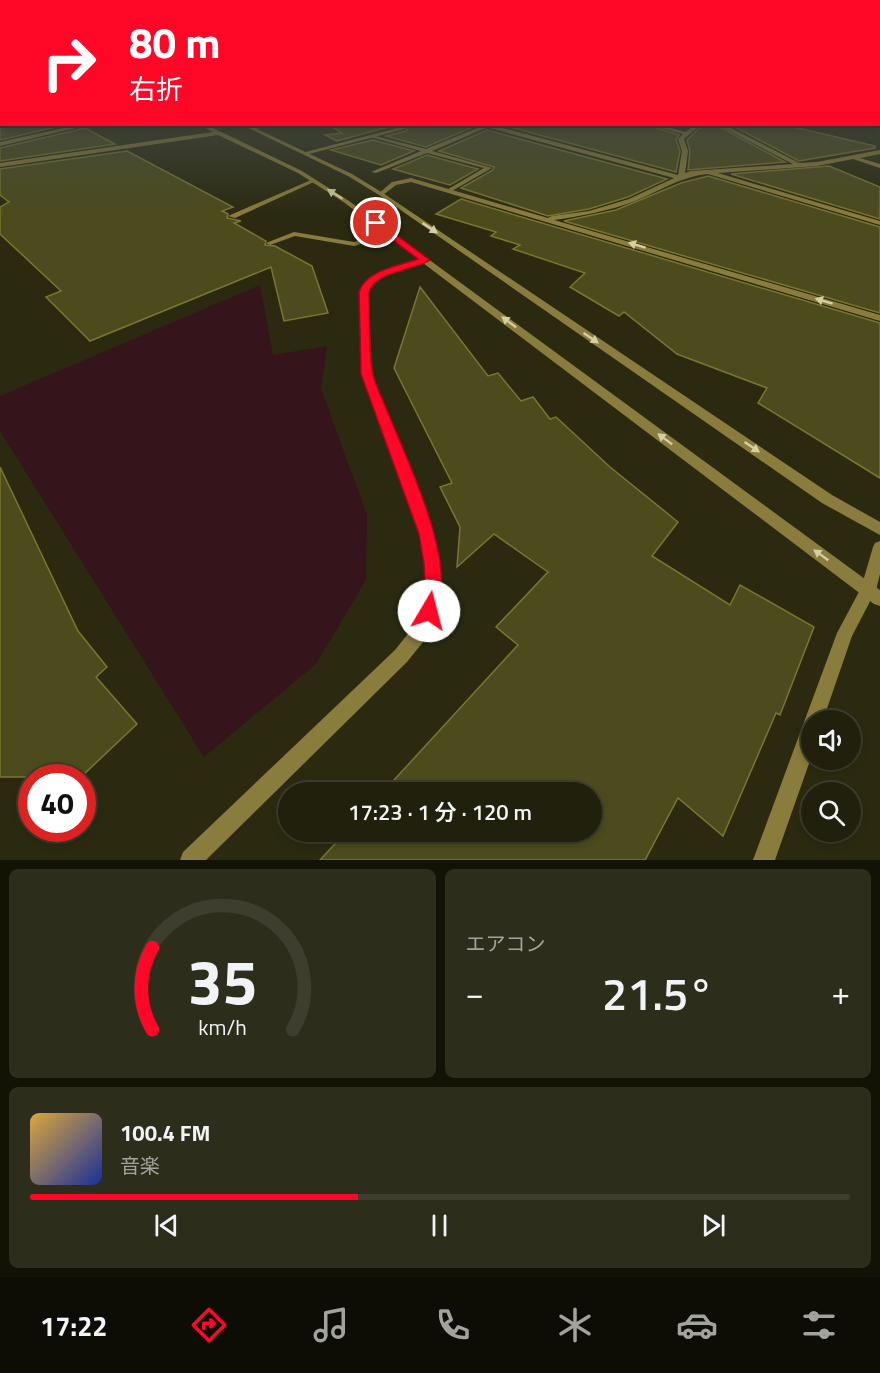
<!DOCTYPE html>
<html lang="ja">
<meta charset="utf-8">
<style>
:root{--surface:#20200d;--page:#2d2d1b;--text:#f1f3f6;--muted:#a2a39d;--line:#3d3e2e;--accent:#ff0726}
body{margin:0;font-family:"Titillium Web","Noto Sans JP",sans-serif;background:var(--page);color:var(--text);height:100vh;display:flex;flex-direction:column;font-size:22px;white-space:nowrap}
*{box-sizing:border-box;margin:0}
p{font-size:20px;color:var(--muted)}
.icon{flex:none;width:33px;height:33px;fill:none;stroke:currentColor;stroke-width:2;stroke-linecap:round;stroke-linejoin:round}
.map{position:relative;height:860px;overflow:hidden}
.side{display:flex;flex-direction:column;gap:9px;padding:9px;background:#121207;flex:1}
.side>*{flex:none}
.guide{position:absolute;left:0px;top:0px;width:880px;height:126px;box-shadow:0 3px 9px #0003,0 0 0 2px var(--line);background:#ff0726;color:#fff;overflow:hidden}
.controls{position:absolute;left:801px;top:710px;display:grid;gap:12px}
.controls a{display:grid;place-items:center;width:60px;height:60px;border-radius:50%;background:var(--surface);box-shadow:0 3px 9px #0003,0 0 0 2px var(--line);font-size:30px}
.speed{position:absolute;left:18px;top:764px;display:flex;gap:12px;font-size:30px;font-weight:700;text-align:center}
.speed>*{display:grid;place-content:center;width:78px;height:78px;border-radius:50%;background:var(--surface);box-shadow:0 3px 9px #0003,0 0 0 2px var(--line);line-height:1}
.speed .limit{border:9px solid #d22;background:#fff;color:#111}
.pin{position:absolute;display:grid;place-items:center;width:51px;height:51px;color:#fff;margin:-26px;border:3px solid #fff;border-radius:50%;box-shadow:0 2px 6px #0007}
.me{position:absolute;width:66px;margin:-33px;rotate:8deg;stroke-linejoin:round;filter:drop-shadow(0 0 4px #0008)}
.turn{display:flex;align-items:center;gap:21px;height:126px;padding:0 30px;font-size:27px}
.turn .icon{width:78px;height:78px;stroke-width:2.5}
.turn b{display:block;font-size:42px;line-height:51px}
.big{font-size:45px;font-weight:600;line-height:1.1}
.side .card{flex:1;display:flex;flex-direction:column;justify-content:center;gap:9px;min-width:0;padding:0 21px;border-radius:9px;background:var(--page)}
.side .dial{align-items:center;gap:0}
.dial svg{height:156px;overflow:visible;fill:none;stroke:var(--line);stroke-width:7;stroke-linecap:round;text-anchor:middle}
.dial text{fill:var(--text);stroke:none}
.song{display:flex;align-items:center;gap:18px}
.cover{width:72px;height:72px;border-radius:9px;background:linear-gradient(135deg,hsl(40 70% 55%),hsl(230 70% 35%))}
.played{height:6px;border-radius:3px;background:linear-gradient(90deg,var(--accent) 40%,var(--line) 40%)}
.keys{display:flex;justify-content:space-around;direction:ltr}
.heat{display:flex;justify-content:space-between;align-items:center;font-size:33px;direction:ltr}
.side .tiles{flex:1;display:grid;gap:9px;grid-template-columns:1fr 1fr}
.card:last-child{grid-column:span 2}
.trip{position:absolute;left:278px;top:782px;width:324px;height:60px;border-radius:30px;background:var(--surface);box-shadow:0 3px 9px #0003,0 0 0 2px var(--line);font-weight:600;line-height:60px;text-align:center}
.dock{display:flex;height:96px;justify-content:space-around;align-items:center;background:#0d0d05;color:var(--muted)}
.dock .icon{width:42px;height:42px}
.dock .active{color:var(--accent)}
.dock b{font-size:27px;color:var(--text)}
.map>svg:first-child{display:block}
</style>
<div class="map">
<svg width="880" height="860" viewBox="0 0 880 860">
<rect width="100%" height="100%" fill="#2b2a11"/>
<path fill="#35141c" d="M260,285L273,355L327,346L321,389L367,515L366,580L316,664L204,757L0,431V396Z"/>
<g fill="#4c4b1d" stroke="#79772e" stroke-width="1.5">
<path d="M0,124H69L0,140Z"/>
<path d="M327,124H400L337,141L325,135L342,133Z"/>
<path d="M411,124H480L426,147L386,136L406,131Z"/>
<path d="M499,124H643L679,135L676,140L680,151L676,172Z"/>
<path d="M704,124H714L785,162L688,170L690,151L687,140Z"/>
<path d="M729,124H781L875,146V148L799,161Z"/>
<path d="M85,128L115,144L0,161V148Z"/>
<path d="M487,130L667,179L628,197L589,209L548,216L461,188L493,170L494,167L439,151Z"/>
<path d="M373,140L414,151L381,165L331,150Z"/>
<path d="M127,151L233,207L222,211L228,214L227,218L241,221L234,223L266,241L265,245L275,246L312,266L328,313L284,321L271,267L90,341L46,297L61,291L0,234V207L9,202L0,195V169Z"/>
<path d="M427,155L478,169L450,185L393,169Z"/>
<path d="M829,166L880,187V219L731,174Z"/>
<path d="M708,176L880,227V313L564,221L616,210L681,183Z"/>
<path d="M461,199L880,323V478L758,403L767,388L677,354L624,312L619,316L570,287L585,273L513,249L520,245L491,236L496,232L436,214Z"/>
<path d="M420,287L488,376L498,373L521,401L533,397L550,419L556,417L610,467L678,522L652,556L730,605L740,585L814,627L780,715L776,713L723,836L678,798L645,860H320L347,831H591V792H383L518,645L496,627L548,572L494,534L457,567L460,527L440,487L452,483L394,368Z"/>
<path d="M0,467L78,631L107,667L96,677L137,724L81,777H0Z"/>
</g>
<g fill="none" stroke-linecap="round" stroke-linejoin="round">
<g fill="#8a7c3c" fill-rule="evenodd">
<path d="M487,124H495L432,151L492,168L450,192L445,191L484,168L427,153L376,173L371,172L421,151L371,137V135L426,149Z"/>
<path d="M311,180L316,181L235,218L228,216Z"/>
<path d="M294,232L354,242L391,232L395,234L354,246L295,236L270,245L266,243Z"/>
</g>
<g fill="#8a7c3c" fill-rule="evenodd">
<rect x="879" y="107" width="1" height="2"/>
<path d="M82,124H93L0,146V142Z"/>
<path d="M404,124H409L405,129L305,155L302,153L401,127Z"/>
<path d="M488,124L678,175L682,151L678,139L683,134L645,124H656L686,132L696,124H702L684,139L688,151L685,173L691,171L793,164L716,124H723L799,163L817,162L880,150V154L860,158L880,164V168L853,159L817,166L718,173L880,221V225L708,174C682,176 660,191 635,201C609,211 582,216 554,220L880,315V321L411,182L396,185L383,195L378,194L392,182L411,178L548,218L552,216L589,211L629,199L674,178L486,127Z"/>
<path d="M880,541V574L876,590L852,636L823,720H812V755L775,860H753L837,633L861,588L873,547L875,543Z"/>
</g>
<g fill="#8a7c3c" fill-rule="evenodd">
<path d="M198,124H205L302,171L349,201L880,590V606L874,604L423,263L384,276L372,286L368,292L372,374L434,534L440,564L441,588L437,611L423,642L407,662L206,860H180L183,852L395,650L411,630L421,610L425,588L426,564L420,534L362,374L360,292C372,269 395,266 418,259L345,203L298,173L218,135L0,167V163L213,132Z"/>
<path d="M240,124L252,127L274,124L257,129L352,174L383,193L832,495L880,522V535L822,503L379,195L348,176Z"/>
</g>
</g>
<defs><path id="oneway-solid" d="M-6-.8H1V-3.2L6.5 0L1 3.2V.8H-6Z" transform="scale(1.5)"/></defs>
<g fill="#d6cfa3">
<use href="#oneway-solid" transform="translate(335 194) rotate(-148)"/>
<use href="#oneway-solid" transform="translate(430 228) rotate(34)"/>
<use href="#oneway-solid" transform="translate(637 245) rotate(-163)"/>
<use href="#oneway-solid" transform="translate(824 301) rotate(-163)"/>
<use href="#oneway-solid" transform="translate(509 322) rotate(-143)"/>
<use href="#oneway-solid" transform="translate(591 338) rotate(34)"/>
<use href="#oneway-solid" transform="translate(665 439) rotate(-143)"/>
<use href="#oneway-solid" transform="translate(752 447) rotate(34)"/>
<use href="#oneway-solid" transform="translate(821 555) rotate(-144)"/>
</g>
<linearGradient id="sky" x2="0" y2="1"><stop stop-color="#181709"/><stop offset="0.44" stop-color="#444a43"/><stop offset="1" stop-color="#444a43" stop-opacity="0"/></linearGradient>
<rect width="880" height="215" fill="url(#sky)"/>
<path fill="#ff0726" stroke="#a60519" stroke-width="1.5" d="M373,222H379L430,260C414,271 376,270 369,292C370,316 368,351 373,374C375,385 382,397 386,408C407,460 459,563 436,617L429,619L423,617L420,611L425,588L424,564L419,534L361,374L359,292C366,270 399,266 418,259L373,225Z"/>
</svg>
<div class="controls">
<a><svg class="icon" aria-label="sound" viewBox="0 0 24 24"><path d="M4 9h4l5-4v14l-5-4H4zM17 9q2 3 0 6"/></svg></a>
<a><svg class="icon" aria-label="search" viewBox="0 0 24 24"><circle cx="10" cy="10" r="6"/><path d="M15 15l6 6"/></svg></a>
</div>
<div class="speed"><div class="limit">40</div></div>
<div class="pin" style="left:376px;top:223px;background:#d93025"><svg class="icon" aria-label="arrive" viewBox="0 0 24 24"><path d="M6 21V4h12l-3 4 3 4H6"/></svg></div>
<svg class="me" style="left:429px;top:611px" viewBox="-20 -20 40 40"><circle r="19" fill="#fff"/><path d="M0-13L10 11 0 6-10 11z" fill="#ff0726"/></svg>
<div class="trip">17:23 · 1 分 · 120 m</div>
<div class="guide">
<div class="turn"><svg class="icon" aria-label="right" viewBox="0 0 24 24"><path d="M7 20v-9h11M14 6l5 5-5 5"/></svg><div><b>80 m</b>右折</div></div>
</div>
</div>
<section class="side">
<div class="tiles">
<div class="card dial"><svg viewBox="0 0 100 80">
<path d="M14 69A42 42 0 1 1 86 69"/>
<path d="M14 69A42 42 0 0 1 14 27" stroke="#ff0726"/>
<text x="50" y="56" font-size="32" font-weight="700">35</text>
<text x="50" y="72" font-size="11">km/h</text>
</svg></div>
<div class="card"><p>エアコン</p>
<div class="heat"><a>−</a><b class="big">21.5°</b><a>+</a></div>
</div>
<div class="card">
<div class="song"><i class="cover"></i><div><b>100.4 FM</b><p>音楽</p></div></div>
<div class="played"></div>
<div class="keys"><svg class="icon" aria-label="previous" viewBox="0 0 24 24"><path d="M18 5L8 12l10 7zM5 5v14"/></svg><svg class="icon" aria-label="pause" viewBox="0 0 24 24"><path d="M8 5v14M16 5v14"/></svg><svg class="icon" aria-label="next" viewBox="0 0 24 24"><path d="M6 5l10 7-10 7zM19 5v14"/></svg></div>
</div>
</div>
</section>
<nav class="dock">
<b>17:22</b>
<svg class="icon active" aria-label="directions" viewBox="0 0 24 24"><path d="M12 3l9 9-9 9-9-9zM9 14v-3h6M13 9l2 2-2 2"/></svg>
<svg class="icon" aria-label="music" viewBox="0 0 24 24"><path d="M9 18V5l10-2v13"/><circle cx="6" cy="18" r="3"/><circle cx="16" cy="16" r="3"/></svg>
<svg class="icon" aria-label="phone" viewBox="0 0 24 24"><path d="M5 4h4l2 5-3 2q2 4 5 5l2-3 5 2v4C11 20 4 13 5 4z"/></svg>
<svg class="icon" aria-label="climate" viewBox="0 0 24 24"><path d="M12 3v18M4 7l16 10M4 17L20 7"/></svg>
<svg class="icon" aria-label="car" viewBox="0 0 24 24"><path d="M5 17H2v-5l4-1 3-4h7l3 4 3 1v5h-3M9 17h6M6 11h13"/><circle cx="7" cy="17" r="2"/><circle cx="17" cy="17" r="2"/></svg>
<svg class="icon" aria-label="filters" viewBox="0 0 24 24"><path d="M4 7h16M4 17h16"/><circle cx="9" cy="7" r="2"/><circle cx="15" cy="17" r="2"/></svg>
</nav>
